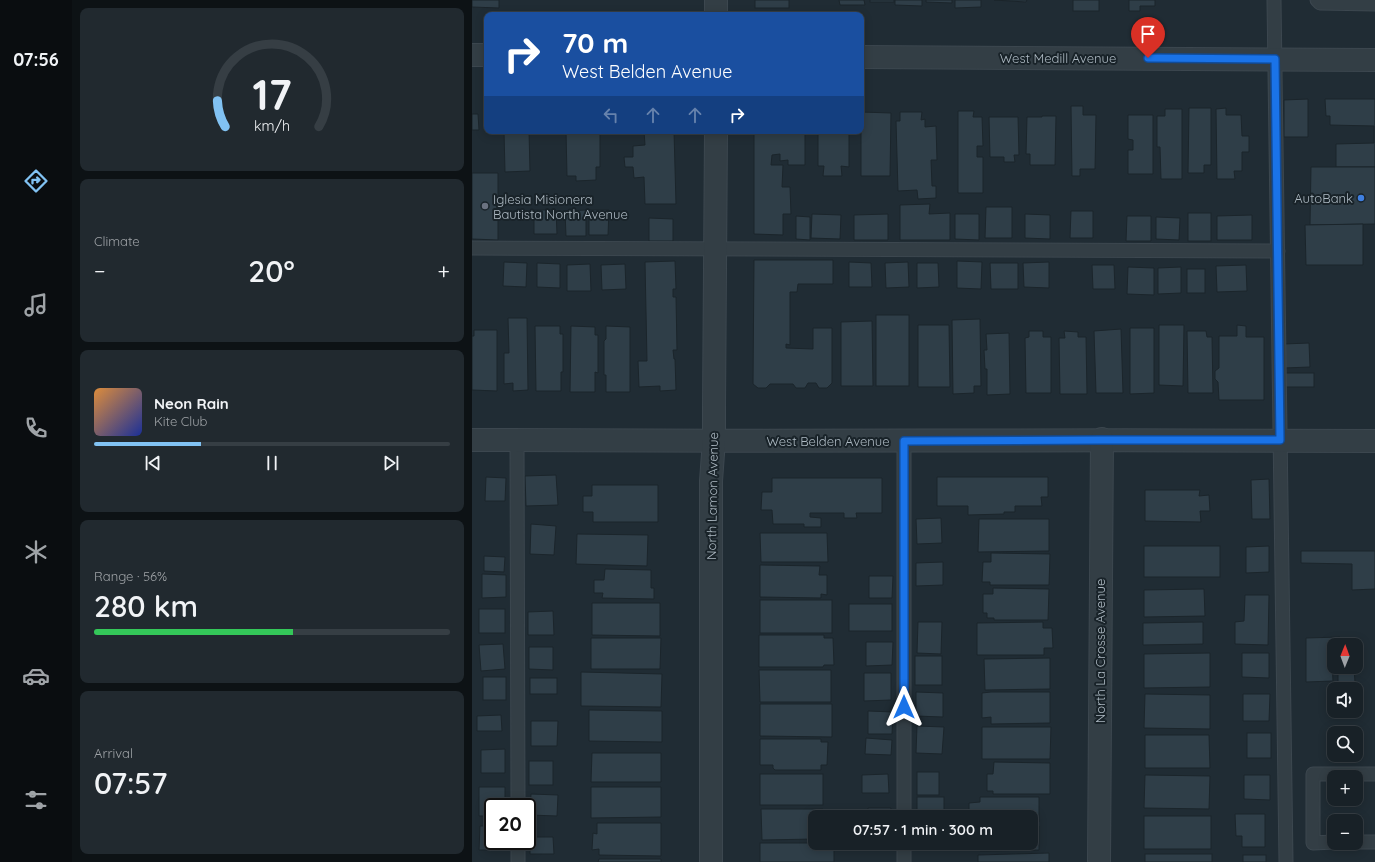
<!DOCTYPE html>
<meta charset="utf-8">
<style>
:root{--surface:#182127;--page:#21292f;--text:#f1f3f6;--muted:#9fa3a7;--line:#363e44;--accent:#81c2f3}
body{margin:0;font-family:Quicksand,sans-serif;background:var(--page);color:var(--text);height:100vh;display:flex;flex-direction:column;font-size:15px;white-space:nowrap}
*{box-sizing:border-box;margin:0}
p{font-size:13px;color:var(--muted)}
.icon{flex:none;width:22px;height:22px;fill:none;stroke:currentColor;stroke-width:2;stroke-linecap:round;stroke-linejoin:round}
.map{position:relative;flex:1;overflow:hidden}
.panel{display:flex;flex-direction:column;gap:8px;padding:8px;background:#0d1215;width:400px}
.panel>*{flex:none}
.hud{position:absolute;left:12px;top:12px;width:380px;height:122px;border-radius:8px;box-shadow:0 2px 10px #0003,0 0 0 1px var(--line);background:#1a4fa0;color:#fff;overflow:hidden}
.needle{width:26px;rotate:1deg}
.tools{position:absolute;left:855px;top:638px;display:grid;gap:8px}
.tools a{display:grid;place-items:center;width:36px;height:36px;border-radius:8px;background:var(--surface);box-shadow:0 2px 10px #0003,0 0 0 1px var(--line);font-size:20px}
.speed{position:absolute;left:12px;top:798px;display:flex;gap:8px;font-size:20px;font-weight:700;text-align:center}
.speed>*{display:grid;place-content:center;width:52px;height:52px;border-radius:50%;background:var(--surface);box-shadow:0 2px 10px #0003,0 0 0 1px var(--line);line-height:1}
.speed .limit{border:2px solid #111;border-radius:6px;background:#fff;color:#111}
.pin{position:absolute;display:grid;place-items:center;width:34px;height:34px;color:#fff;margin:-41px -17px;border-radius:50% 50% 50% 0;rotate:-45deg;box-shadow:0 0 4px #0007}
.pin .icon{rotate:45deg}
.me{position:absolute;width:44px;margin:-22px;rotate:0deg;stroke-linejoin:round;filter:drop-shadow(0 0 3px #0008)}
.turn{display:flex;align-items:center;gap:14px;height:84px;padding:0 12px;font-size:18px}
.turn .icon{width:52px;height:52px;stroke-width:2.5}
.turn b{display:block;font-size:28px;line-height:34px}
.lanes{display:flex;align-items:center;height:38px;padding:0 12px;background:#0003;justify-content:center;gap:20px;direction:ltr}
.lanes .off{opacity:.35}
.big{font-size:30px;font-weight:600;line-height:1.1}
.panel .widget{flex:1;display:flex;flex-direction:column;justify-content:center;gap:6px;min-width:0;padding:0 14px;border-radius:8px;background:var(--page)}
.panel .dial{align-items:center;gap:0}
.dial svg{height:104px;overflow:visible;fill:none;stroke:var(--line);stroke-width:7;stroke-linecap:round;text-anchor:middle}
.dial text{fill:var(--text);stroke:none}
.song{display:flex;align-items:center;gap:12px}
.cover{width:48px;height:48px;border-radius:6px;background:linear-gradient(135deg,hsl(30 70% 55%),hsl(230 70% 35%))}
.played{height:4px;border-radius:2px;background:linear-gradient(90deg,var(--accent) 30%,var(--line) 30%)}
.keys{display:flex;justify-content:space-around;direction:ltr}
.heat{display:flex;justify-content:space-between;align-items:center;font-size:22px;direction:ltr}
.charge{height:6px;border-radius:3px;background:linear-gradient(90deg,#34c759 56%,var(--line) 0)}
.trip{position:absolute;left:336px;top:810px;width:230px;height:40px;border-radius:8px;background:var(--surface);box-shadow:0 2px 10px #0003,0 0 0 1px var(--line);font-weight:600;line-height:40px;text-align:center}
main{display:flex;flex:1;min-height:0}
.tab-bar{display:flex;flex-direction:column;width:72px;justify-content:space-around;align-items:center;background:#0a0d10;color:var(--muted)}
.tab-bar .icon{width:28px;height:28px}
.tab-bar .active{color:var(--accent)}
.tab-bar b{font-size:18px;color:var(--text)}
.map>svg:first-child{display:block}
</style>
<main>
<nav class="tab-bar">
<b>07:56</b>
<svg class="icon active" aria-label="directions" viewBox="0 0 24 24"><path d="M12 3l9 9-9 9-9-9zM9 14v-3h6M13 9l2 2-2 2"/></svg>
<svg class="icon" aria-label="music" viewBox="0 0 24 24"><path d="M9 18V5l10-2v13"/><circle cx="6" cy="18" r="3"/><circle cx="16" cy="16" r="3"/></svg>
<svg class="icon" aria-label="phone" viewBox="0 0 24 24"><path d="M5 4h4l2 5-3 2q2 4 5 5l2-3 5 2v4C11 20 4 13 5 4z"/></svg>
<svg class="icon" aria-label="climate" viewBox="0 0 24 24"><path d="M12 3v18M4 7l16 10M4 17L20 7"/></svg>
<svg class="icon" aria-label="car" viewBox="0 0 24 24"><path d="M5 17H2v-5l4-1 3-4h7l3 4 3 1v5h-3M9 17h6M6 11h13"/><circle cx="7" cy="17" r="2"/><circle cx="17" cy="17" r="2"/></svg>
<svg class="icon" aria-label="filters" viewBox="0 0 24 24"><path d="M4 7h16M4 17h16"/><circle cx="9" cy="7" r="2"/><circle cx="15" cy="17" r="2"/></svg>
</nav>
<section class="panel">
<div class="widget dial"><svg viewBox="0 0 100 80">
<path d="M14 69A42 42 0 1 1 86 69"/>
<path d="M14 69A42 42 0 0 1 8 49" stroke="#81c2f3"/>
<text x="50" y="56" font-size="32" font-weight="700">17</text>
<text x="50" y="72" font-size="11">km/h</text>
</svg></div>
<div class="widget"><p>Climate</p>
<div class="heat"><a>−</a><b class="big">20°</b><a>+</a></div>
</div>
<div class="widget">
<div class="song"><i class="cover"></i><div><b>Neon Rain</b><p>Kite Club</p></div></div>
<div class="played"></div>
<div class="keys"><svg class="icon" aria-label="previous" viewBox="0 0 24 24"><path d="M18 5L8 12l10 7zM5 5v14"/></svg><svg class="icon" aria-label="pause" viewBox="0 0 24 24"><path d="M8 5v14M16 5v14"/></svg><svg class="icon" aria-label="next" viewBox="0 0 24 24"><path d="M6 5l10 7-10 7zM19 5v14"/></svg></div>
</div>
<div class="widget"><p>Range · 56%</p><b class="big">280 km</b><div class="charge"></div></div>
<div class="widget"><p>Arrival</p><b class="big">07:57</b></div>
</section>
<div class="map">
<svg width="903" height="862" viewBox="0 0 903 862">
<rect width="100%" height="100%" fill="#202c34"/>
<g fill="#2f3e48" stroke="#1b252b">
<path d="M0,0H27V8L0,7Z"/>
<rect x="283" y="0" width="34" height="8"/>
<path d="M367,0H392L393,5H368Z"/>
<rect x="398" y="0" width="24" height="2"/>
<path d="M423,0H450V6L423,5Z"/>
<path d="M454,0H480V3L454,2Z"/>
<path d="M483,0H509V7L483,8Z"/>
<path d="M522,0H555L554,2Z"/>
<rect x="601" y="0" width="26" height="11"/>
<path d="M657,0H683V6H668V11H657Z"/>
<path d="M836,99V137H812V100Z"/>
<path d="M853,99H903V167H864V144L902,143V126L858,125V116H854Z"/>
<path d="M599,106H611V115H624L623,169H608V176H600Z"/>
<path d="M717,108H739V165H732V173H716Z"/>
<path d="M754,108V115H769L770,136H777V152H770V171H762L763,179H745L744,109Z"/>
<path d="M693,109H710V179H689L688,147H685V116H693Z"/>
<path d="M486,111H502L501,117H510L511,146H505V157H511V193H486Z"/>
<path d="M389,112L419,113L418,176H389Z"/>
<path d="M428,112H450L449,120L453,119V127L464,126L465,160H459L460,186H464V198L446,199L445,190L426,191L424,121H428Z"/>
<path d="M0,114H6L7,130H0Z"/>
<path d="M656,115H681V174H656V150H661V140L656,139Z"/>
<path d="M570,116H584L583,165H558V154H554L555,117H570Z"/>
<path d="M517,117H546L547,155H542L543,162H532V157H518Z"/>
<path d="M32,131H57L58,171L33,172Z"/>
<path d="M94,131H128V167H124V180L104,181V176H95Z"/>
<path d="M172,131H202L204,204H173L172,177L162,178L161,167H153L152,157H161V146L173,145Z"/>
<path d="M282,131H333V165H316V160L308,161V154L300,155L299,165H311L310,187H318L319,214H311V235L282,234Z"/>
<path d="M346,131H377V167L369,166L370,176H351L352,166H346Z"/>
<path d="M839,167H903V224L838,225Z"/>
<path d="M0,173H26V240L0,239Z"/>
<path d="M458,204L457,214L478,213V240H428V205Z"/>
<path d="M514,207H540V238H513Z"/>
<path d="M62,210H84L85,234H62Z"/>
<path d="M114,210V236H94L93,211Z"/>
<path d="M117,210H137L136,235H117Z"/>
<path d="M599,211H621V238H598Z"/>
<rect x="716" y="213" width="23" height="28"/>
<path d="M340,214L369,215L368,239L339,238Z"/>
<path d="M416,214V240H382V215Z"/>
<path d="M483,214H507V240L483,239Z"/>
<path d="M553,214L578,215V239L553,238Z"/>
<path d="M780,215V240H745V216Z"/>
<path d="M324,216L338,217V240L324,239Z"/>
<path d="M655,216H679V241H654Z"/>
<path d="M684,217L708,218L707,240L684,239Z"/>
<path d="M177,218L201,219V241H177Z"/>
<path d="M891,224V265H834L833,225Z"/>
<path d="M282,260H361V284H326L325,292H318V345L314,344V348L341,349V328H360V383L355,388H347L344,383H336L333,388H324L321,384H298L294,388H286L281,384Z"/>
<path d="M203,261L204,289H201V297H204L205,350H201L202,359H203L204,390L188,391V386L167,387L166,361H175L173,262Z"/>
<path d="M485,261L510,262L509,289L485,288Z"/>
<path d="M32,262L55,263L54,287L31,286Z"/>
<path d="M377,262L399,263L400,287H377Z"/>
<path d="M436,262L437,287L414,288L413,263Z"/>
<path d="M577,262V288L552,287L551,263Z"/>
<path d="M65,263L88,264V288L65,287Z"/>
<path d="M445,263H466L467,287L445,288Z"/>
<path d="M518,263H546V289H519Z"/>
<path d="M118,264L119,291H95V265Z"/>
<path d="M153,264L154,289L130,290L129,265Z"/>
<path d="M620,265H642L643,289H621Z"/>
<path d="M774,265L775,291L745,292L744,266Z"/>
<path d="M656,267L682,268V295L655,294Z"/>
<path d="M709,267V293L686,294V268Z"/>
<rect x="715" y="269" width="18" height="24"/>
<rect x="404" y="315" width="33" height="71"/>
<path d="M36,318H55L56,390L41,391V383L32,384V353H37Z"/>
<path d="M508,319L509,386H502V393L481,394L480,320Z"/>
<path d="M400,321L401,386H369V322Z"/>
<path d="M446,325H477L478,387H446Z"/>
<path d="M687,325H712L711,386L687,385Z"/>
<path d="M765,325L774,326V337H792V400H747L746,382L743,379V371L747,368V336H765Z"/>
<path d="M63,326H88V334H91V372H89V391H64Z"/>
<path d="M99,326L123,327V335H126V373L123,372V392H98Z"/>
<path d="M134,326L158,327V392H134V375H132V341L134,339Z"/>
<path d="M658,328H682V393L658,394Z"/>
<path d="M649,329L651,393H624L622,331Z"/>
<path d="M2,330H25V391L0,390V336H2Z"/>
<path d="M557,331H571V337H579V393H554L553,338L557,337Z"/>
<path d="M592,331L606,332V337H614L615,394H588L587,338H593Z"/>
<path d="M715,331H734L735,337H740L741,393H716Z"/>
<path d="M537,333L538,394L515,395V369H513L512,350H515L514,334Z"/>
<path d="M837,343L838,367L812,368V344Z"/>
<rect x="813" y="373" width="29" height="14"/>
<path d="M84,475L86,505L54,506L53,476Z"/>
<path d="M14,477L34,478L33,501H13Z"/>
<path d="M465,477H576V497H569L570,506H543V512H532V514L496,515V506H465Z"/>
<path d="M300,478H410V513H384L385,518H372V513H338V517L349,518V527H332V524H301L300,510H289L290,492H300Z"/>
<path d="M797,479L798,519H780L779,480Z"/>
<path d="M120,485H186V522H121V512H111V496H120Z"/>
<path d="M673,490H728L727,496L737,495L738,511H728L729,522L673,521Z"/>
<path d="M469,518L470,543L445,544L444,519Z"/>
<path d="M507,519H577V551L506,552Z"/>
<path d="M59,524L84,526L82,555L58,554Z"/>
<path d="M288,533H355L356,562H289Z"/>
<path d="M105,534L176,535L175,566L104,564Z"/>
<rect x="672" y="546" width="76" height="31"/>
<path d="M797,546V572L774,573V547Z"/>
<path d="M829,551H903V589L880,590V564L829,563Z"/>
<path d="M519,553L578,554L577,585H518V582H510L511,562H519Z"/>
<path d="M12,556L33,557L32,572L12,571Z"/>
<path d="M471,562V585L444,586V563Z"/>
<path d="M288,565L348,566L347,575H355V595L349,594V598L288,597Z"/>
<path d="M133,569L179,570V588H182V599L130,598L131,593H122V580H132Z"/>
<path d="M10,574L34,575V597L10,598Z"/>
<path d="M397,576H421L420,598H397Z"/>
<path d="M521,588L577,589L576,620H522V618H515V613H511V594H521Z"/>
<path d="M732,589L733,616L672,617V590Z"/>
<path d="M773,595H797L796,645L763,644V622L772,621Z"/>
<rect x="288" y="600" width="72" height="33"/>
<path d="M120,603H188V636L120,635Z"/>
<rect x="377" y="604" width="43" height="27"/>
<rect x="7" y="609" width="26" height="24"/>
<path d="M81,611L82,635H56V612Z"/>
<path d="M446,622H470L469,654L445,653Z"/>
<path d="M571,622V628H580L581,648H572V655H505V623Z"/>
<path d="M731,622V644L671,645V623Z"/>
<path d="M287,635H352V638H361L362,665H352L351,667H287Z"/>
<path d="M868,637L867,643H882V645H862V662H860L861,681L834,682V638Z"/>
<path d="M119,638H189L188,669H119Z"/>
<path d="M394,642H421L420,665L394,666Z"/>
<path d="M31,644L33,669L9,671L7,645Z"/>
<path d="M57,647H81V670L57,669Z"/>
<path d="M738,653V687L672,688V654Z"/>
<path d="M770,653H797V678L770,677Z"/>
<rect x="443" y="656" width="27" height="29"/>
<path d="M578,658V689L513,690L512,659Z"/>
<path d="M866,667H882L883,682H866Z"/>
<path d="M287,670H359V702H288Z"/>
<path d="M109,672L190,674L189,707L109,706Z"/>
<path d="M392,673H419V700L392,701Z"/>
<rect x="11" y="677" width="23" height="23"/>
<rect x="58" y="678" width="27" height="16"/>
<path d="M444,692L471,693V717L444,716Z"/>
<path d="M519,692H578V723L519,724V717L510,718V693Z"/>
<path d="M673,694L738,695V729L672,728Z"/>
<path d="M771,694H798L797,721H771Z"/>
<path d="M288,704H360V737L288,736Z"/>
<path d="M117,710L190,711V742L117,741Z"/>
<path d="M396,711L421,712L420,734H396Z"/>
<path d="M29,715L30,731H5V716Z"/>
<path d="M59,721H86L85,746H59Z"/>
<path d="M445,726L472,727L470,754L444,753Z"/>
<path d="M510,727H579L578,759H510Z"/>
<rect x="775" y="733" width="24" height="25"/>
<path d="M673,735H737L738,768H673Z"/>
<path d="M394,738L420,740L419,755L393,754Z"/>
<path d="M288,739H349V742H356L355,765H349V770H303L301,768V765H288Z"/>
<path d="M33,749V773H9V750Z"/>
<path d="M120,753H189V782H119Z"/>
<rect x="57" y="761" width="24" height="24"/>
<path d="M522,762L578,763V794H521V791H515V774H521Z"/>
<rect x="445" y="772" width="22" height="23"/>
<rect x="288" y="774" width="63" height="31"/>
<path d="M416,774L417,793H390V775Z"/>
<path d="M673,775L738,776L737,809L672,808Z"/>
<path d="M772,775H798V800L772,799Z"/>
<path d="M7,787H33V807H21V816H7Z"/>
<path d="M119,787H189V817L119,818Z"/>
<path d="M59,794L86,795L85,816L58,815Z"/>
<rect x="445" y="797" width="27" height="20"/>
<path d="M508,797H567V822H559V817H497V803L508,802Z"/>
<path d="M396,808H419L418,817H396Z"/>
<path d="M289,809H351V817H343V839L290,840Z"/>
<path d="M763,814H793V847H770V836H764Z"/>
<rect x="672" y="816" width="67" height="33"/>
<path d="M125,823H189V856L127,855V849L120,850L121,833L125,834Z"/>
<path d="M8,826H21V841H33V850H7Z"/>
<path d="M559,826H567V850L508,851V843H559Z"/>
<path d="M58,837H81L82,854H58Z"/>
<rect x="288" y="843" width="74" height="19"/>
<path d="M577,853V862H506V855Z"/>
<rect x="673" y="854" width="67" height="8"/>
<rect x="771" y="855" width="23" height="7"/>
<path d="M127,859H189V862H126Z"/>
</g>
<g fill="none" stroke-linecap="round" stroke-linejoin="round">
<g stroke="#3c474f" stroke-width="15">
<g id="lane">
<path d="M802,0L814,862"/>
<path d="M845,0L848,3L903,4"/>
<path d="M0,248L806,251"/>
<path d="M45,440L46,807"/>
<path d="M432,817V441"/>
<path d="M46,841V862"/>
<path d="M862,842L841,843V774H903"/>
<path d="M884,842H903"/>
<path d="M432,862V843"/>
</g>
</g>
<g stroke="#3c474f" stroke-width="24">
<g id="street">
<path d="M244,15V0"/>
<path d="M0,55H15"/>
<path d="M389,57L903,60"/>
<path d="M0,440C301,442 602,439 903,441"/>
<path d="M239,862V481L242,440V407L244,131"/>
<path d="M627,862L630,439"/>
</g>
</g>
<use href="#lane" stroke="#333e45" stroke-width="13"/>
<use href="#street" stroke="#333e45" stroke-width="22"/>
</g>
<g fill="none" stroke-linecap="round" stroke-linejoin="round">
<g stroke="#114b97" stroke-width="10">
<path id="route" d="M432,707V441L630,440H808L803,59L676,58"/>
</g>
<use href="#route" stroke="#1a73e8" stroke-width="7"/>
</g>
<circle fill="#3f7fe0" stroke="#192329" stroke-width="1.5" cx="889" cy="198" r="4"/>
<circle fill="#6b7280" stroke="#192329" stroke-width="1.5" cx="13" cy="206" r="4"/>
<g text-anchor="middle" dominant-baseline="central" stroke-width="4" stroke-linejoin="round" paint-order="stroke">
<g font-size="13" fill="#adb9c2" stroke="#192329">
<text x="586" y="58">West Medill Avenue</text>
<text x="356" y="441">West Belden Avenue</text>
<text transform="translate(240 496) rotate(-89)">North Lamon Avenue</text>
<text transform="translate(628 651) rotate(-90)">North La Crosse Avenue</text>
</g>
<g font-size="13" fill="#adb9c2" stroke="#192329" text-anchor="end">
<text x="881" y="198">AutoBank</text>
<text x="21" y="199" text-anchor="start">Iglesia Misionera<tspan x="21" dy="15">Bautista North Avenue</tspan></text>
</g>
</g>
</svg>
<div class="tools">
<a><svg class="needle" viewBox="-14 -14 28 28"><path d="M0-13l5 13h-10z" fill="#e53935"/><path d="M0 13l5-13h-10z" fill="#9fa3a7"/></svg></a>
<a><svg class="icon" aria-label="sound" viewBox="0 0 24 24"><path d="M4 9h4l5-4v14l-5-4H4zM17 9q2 3 0 6"/></svg></a>
<a><svg class="icon" aria-label="search" viewBox="0 0 24 24"><circle cx="10" cy="10" r="6"/><path d="M15 15l6 6"/></svg></a>
<a>+</a>
<a>−</a>
</div>
<div class="speed"><div class="limit">20</div></div>
<div class="pin" style="left:676px;top:58px;background:#d93025"><svg class="icon" aria-label="arrive" viewBox="0 0 24 24"><path d="M6 21V4h12l-3 4 3 4H6"/></svg></div>
<svg class="me" style="left:432px;top:707px" viewBox="-20 -20 40 40"><path d="M0-17L14 15 0 8-14 15z" fill="#1a73e8" stroke="#fff" stroke-width="4"/></svg>
<div class="trip">07:57 · 1 min · 300 m</div>
<div class="hud">
<div class="turn"><svg class="icon" aria-label="right" viewBox="0 0 24 24"><path d="M7 20v-9h11M14 6l5 5-5 5"/></svg><div><b>70 m</b>West Belden Avenue</div></div>
<div class="lanes"><svg class="icon off" aria-label="left" viewBox="0 0 24 24"><path d="M17 20v-9H6M10 6l-5 5 5 5"/></svg><svg class="icon off" aria-label="ahead" viewBox="0 0 24 24"><path d="M12 20V5M6 11l6-6 6 6"/></svg><svg class="icon off" aria-label="ahead" viewBox="0 0 24 24"><path d="M12 20V5M6 11l6-6 6 6"/></svg><svg class="icon" aria-label="right" viewBox="0 0 24 24"><path d="M7 20v-9h11M14 6l5 5-5 5"/></svg></div>
</div>
</div>
</main>
